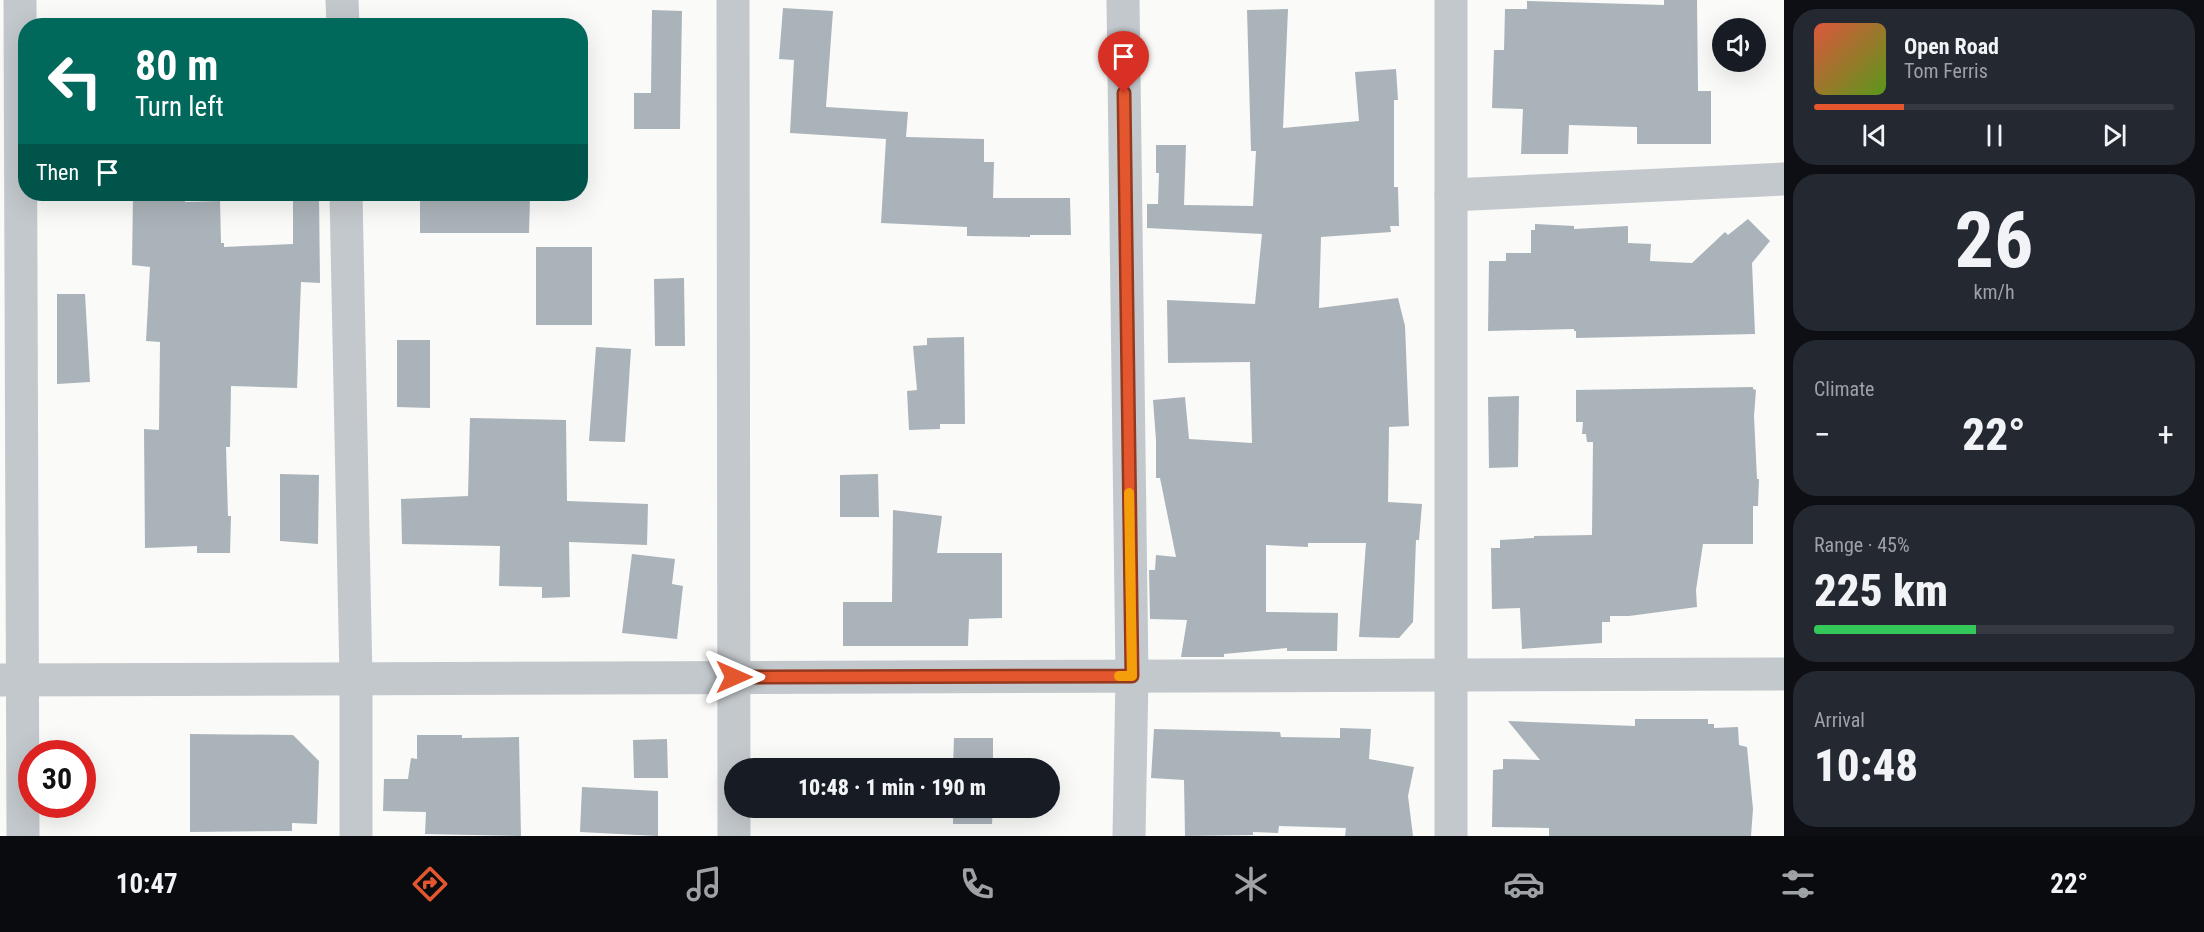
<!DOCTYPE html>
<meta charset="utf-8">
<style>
:root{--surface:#171b24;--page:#242831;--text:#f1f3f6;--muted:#9ea1a6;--line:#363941;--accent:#e4572e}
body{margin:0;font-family:"Roboto Condensed",sans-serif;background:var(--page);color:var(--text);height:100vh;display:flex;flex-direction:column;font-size:22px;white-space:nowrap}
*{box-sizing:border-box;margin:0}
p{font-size:20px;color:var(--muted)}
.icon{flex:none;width:33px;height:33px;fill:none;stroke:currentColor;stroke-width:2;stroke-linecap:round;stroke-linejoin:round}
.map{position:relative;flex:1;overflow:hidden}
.drawer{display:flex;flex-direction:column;gap:9px;padding:9px;background:#0d0f14;width:420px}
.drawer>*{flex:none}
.top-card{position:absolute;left:18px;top:18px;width:570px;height:183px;border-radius:24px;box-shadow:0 6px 24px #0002;background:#00695c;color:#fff;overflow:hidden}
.fabs{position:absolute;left:1712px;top:18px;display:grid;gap:12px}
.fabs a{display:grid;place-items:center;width:54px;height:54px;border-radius:50%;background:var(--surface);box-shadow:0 6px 24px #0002;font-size:30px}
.speed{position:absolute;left:18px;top:740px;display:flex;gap:12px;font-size:30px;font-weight:700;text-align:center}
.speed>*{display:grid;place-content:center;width:78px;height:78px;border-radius:50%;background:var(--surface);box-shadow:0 6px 24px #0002;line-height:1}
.speed .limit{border:9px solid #d22;background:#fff;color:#111}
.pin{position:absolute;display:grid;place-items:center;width:51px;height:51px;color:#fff;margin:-62px -26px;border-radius:50% 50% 50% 0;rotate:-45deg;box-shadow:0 0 6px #0007}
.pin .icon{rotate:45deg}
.me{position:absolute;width:66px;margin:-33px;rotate:90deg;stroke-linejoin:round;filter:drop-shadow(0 0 4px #0008)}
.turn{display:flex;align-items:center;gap:21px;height:126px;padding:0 18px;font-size:27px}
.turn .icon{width:78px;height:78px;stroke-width:2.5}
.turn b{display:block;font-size:42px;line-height:51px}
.then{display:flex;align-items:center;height:57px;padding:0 18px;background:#0003;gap:12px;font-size:22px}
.big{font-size:45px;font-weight:800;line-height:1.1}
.drawer .tile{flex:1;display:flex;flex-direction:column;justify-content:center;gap:9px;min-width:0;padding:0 21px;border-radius:24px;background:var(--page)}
.drawer .dial{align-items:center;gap:0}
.dial b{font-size:78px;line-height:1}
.song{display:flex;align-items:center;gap:18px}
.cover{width:72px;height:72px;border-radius:9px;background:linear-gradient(135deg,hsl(10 70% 55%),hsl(90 70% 35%))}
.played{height:6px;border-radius:3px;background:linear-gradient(90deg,var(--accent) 25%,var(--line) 25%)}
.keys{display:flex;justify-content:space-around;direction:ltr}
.heat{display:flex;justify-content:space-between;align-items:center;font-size:33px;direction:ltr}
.charge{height:9px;border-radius:4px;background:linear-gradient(90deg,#34c759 45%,var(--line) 0)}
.trip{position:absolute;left:724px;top:758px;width:336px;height:60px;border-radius:30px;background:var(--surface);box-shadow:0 6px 24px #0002;font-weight:800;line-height:60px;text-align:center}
.menu{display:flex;height:96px;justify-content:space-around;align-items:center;background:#090b0e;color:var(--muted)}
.menu .icon{width:42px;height:42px}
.menu .active{color:var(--accent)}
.menu b{font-size:27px;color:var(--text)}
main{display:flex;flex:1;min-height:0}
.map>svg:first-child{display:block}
</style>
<main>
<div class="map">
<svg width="1784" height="836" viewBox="0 0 1784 836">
<rect width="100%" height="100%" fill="#fafaf8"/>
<g fill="#aab3b9">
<path d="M1664,0H1697L1698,91H1711V144H1637V127L1569,125L1568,154H1521L1523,109L1492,108L1494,50H1504L1505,9H1527V1L1664,5Z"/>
<path d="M783,8L833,11L826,107L908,112L906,137L984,139V162H994L993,198H1070L1071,235H1030V237L967,236V227L881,223L886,139L790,133L794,60L779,59Z"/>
<path d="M1288,9L1283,128L1359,121L1355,72L1396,69L1398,100H1394V187H1398L1399,226H1390L1391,232L1321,237L1319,308L1398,298L1405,326L1409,426L1389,427L1388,502L1422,504L1419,540H1416L1413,622L1399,638L1359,637L1366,543H1308V547L1266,545V612L1338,613L1337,651H1287V648L1224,654V657H1181L1187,620L1150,619L1149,570H1155L1156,555L1176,557L1160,478H1156V440L1153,400L1185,397L1189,439L1252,443L1250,362L1168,363L1167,300L1255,304L1262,234L1147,228V204H1158L1159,173H1156V145H1186L1184,205L1253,206L1256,151H1251L1247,10Z"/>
<path d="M652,10L682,11L680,129H634V93H651Z"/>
<path d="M133,194H185V202L220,201L221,243H224V247L293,244V194H319L320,283L301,282L297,388L231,386L230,447H226L228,516H231L230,553H197V546L145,548L144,429L159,430L160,342L146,341L150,267L132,265Z"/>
<path d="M420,197L530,198L529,233H420Z"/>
<path d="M1748,219L1770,241L1752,263L1755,334L1576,338V331H1574V329L1488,331L1489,261H1506V253H1531V230H1535V224L1574,226V229L1628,226V243L1651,244L1650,261L1692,263L1725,232L1728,235Z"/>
<rect x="536" y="247" width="56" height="78"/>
<path d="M684,278L685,346H655L654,279Z"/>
<path d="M57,294H85L90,382L57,384Z"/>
<path d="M964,337L965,424H940V429L909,430L907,391L917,390L913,346L927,345V338Z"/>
<path d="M397,340H430V408L397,407Z"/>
<path d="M596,347L631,349L625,442L589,441Z"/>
<path d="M1753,387V389L1756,390L1754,416L1757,479H1759L1758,506H1753V544H1703L1696,590L1697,607L1629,616H1610V622H1602V643L1522,649L1520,608L1492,609L1491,548H1500V540L1534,538V536L1592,535L1593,442H1587L1586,434H1582L1583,422H1576V390Z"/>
<path d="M1519,396L1518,467L1489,468L1488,397Z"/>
<path d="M470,418L566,420L567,501L648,504L647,545L569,542L570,597L542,598V587L499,586L500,546L402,544L401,499L468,496Z"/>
<path d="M280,474L319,475L318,544L280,541Z"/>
<path d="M878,474L879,517H840V475Z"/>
<path d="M893,510L942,516L937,553H1002V618L969,619L968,646H843V602H892Z"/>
<path d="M632,554L675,559L672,584L683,586L677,639L622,633Z"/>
<path d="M1635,719H1708V724H1714V728L1738,727L1739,745L1747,747L1753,809L1751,836H1549V828L1492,827L1493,770L1503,769V759L1540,760L1508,721L1635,726Z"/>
<path d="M1340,728L1371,729L1369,759L1414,767L1408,796L1413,836H1345L1346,828L1279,826L1278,833L1253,832V835L1185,836L1184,780L1151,778L1154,729L1280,732L1281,737L1340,738Z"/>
<path d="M190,734L293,735L319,761L317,824L292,823V831L190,832Z"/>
<path d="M417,735H462V738L519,737L521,836L425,834L426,812L383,811L384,779H408L411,758L417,759Z"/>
<path d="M954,738H993V768H953Z"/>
<path d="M667,739L668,778H634L633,740Z"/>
<path d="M582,787L658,791V836L580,832Z"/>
<path d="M953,807H993L992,824H953Z"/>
</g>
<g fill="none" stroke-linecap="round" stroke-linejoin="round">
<g stroke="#c3c8cc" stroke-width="33">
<path d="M20,0L23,836"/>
<path d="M342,0L343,26"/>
<path d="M733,0L734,836"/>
<path d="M1123,0L1132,676L1129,836"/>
<path d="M1451,0V836"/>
<path d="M346,194L356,678V836"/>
<path d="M1451,195L1784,179"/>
<path d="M0,680L1784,674"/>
</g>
</g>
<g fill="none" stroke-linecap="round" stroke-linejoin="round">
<g stroke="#94391e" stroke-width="15">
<path id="route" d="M734,677L1132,676L1124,93"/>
</g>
<use href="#route" stroke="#e4572e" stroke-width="10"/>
<path stroke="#f59e0b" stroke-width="10" d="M1119,676H1132L1129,493"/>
</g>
</svg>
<div class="fabs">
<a><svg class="icon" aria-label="sound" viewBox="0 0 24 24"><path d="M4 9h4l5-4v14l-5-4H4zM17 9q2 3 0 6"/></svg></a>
</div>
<div class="speed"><div class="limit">30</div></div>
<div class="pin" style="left:1124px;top:93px;background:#d93025"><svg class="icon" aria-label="arrive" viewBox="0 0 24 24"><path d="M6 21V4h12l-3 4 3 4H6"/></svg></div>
<svg class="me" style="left:734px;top:677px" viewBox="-20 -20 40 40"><path d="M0-17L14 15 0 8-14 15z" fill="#e4572e" stroke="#fff" stroke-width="4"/></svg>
<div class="trip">10:48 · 1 min · 190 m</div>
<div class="top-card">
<div class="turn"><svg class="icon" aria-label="left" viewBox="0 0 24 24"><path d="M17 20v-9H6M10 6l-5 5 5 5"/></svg><div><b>80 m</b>Turn left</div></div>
<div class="then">Then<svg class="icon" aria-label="arrive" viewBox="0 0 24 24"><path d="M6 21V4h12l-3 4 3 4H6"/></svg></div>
</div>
</div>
<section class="drawer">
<div class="tile">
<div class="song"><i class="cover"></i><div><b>Open Road</b><p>Tom Ferris</p></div></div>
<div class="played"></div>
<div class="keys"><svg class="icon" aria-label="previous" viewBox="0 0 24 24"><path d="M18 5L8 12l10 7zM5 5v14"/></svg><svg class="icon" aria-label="pause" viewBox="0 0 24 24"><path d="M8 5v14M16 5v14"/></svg><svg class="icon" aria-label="next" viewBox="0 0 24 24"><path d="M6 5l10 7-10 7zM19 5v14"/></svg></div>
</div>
<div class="tile dial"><b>26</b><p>km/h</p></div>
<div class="tile"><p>Climate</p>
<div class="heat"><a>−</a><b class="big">22°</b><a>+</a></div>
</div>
<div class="tile"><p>Range · 45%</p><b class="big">225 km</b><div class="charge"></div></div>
<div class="tile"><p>Arrival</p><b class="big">10:48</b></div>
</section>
</main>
<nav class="menu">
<b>10:47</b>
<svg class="icon active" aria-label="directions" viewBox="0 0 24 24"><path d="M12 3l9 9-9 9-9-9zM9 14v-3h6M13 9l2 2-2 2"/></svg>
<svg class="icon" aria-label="music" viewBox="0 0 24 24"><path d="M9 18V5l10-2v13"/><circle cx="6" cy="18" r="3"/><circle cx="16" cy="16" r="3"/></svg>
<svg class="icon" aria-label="phone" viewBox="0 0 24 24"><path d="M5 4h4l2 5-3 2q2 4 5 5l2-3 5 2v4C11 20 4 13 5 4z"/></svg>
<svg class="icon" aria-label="climate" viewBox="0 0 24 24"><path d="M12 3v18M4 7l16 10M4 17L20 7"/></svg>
<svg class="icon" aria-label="car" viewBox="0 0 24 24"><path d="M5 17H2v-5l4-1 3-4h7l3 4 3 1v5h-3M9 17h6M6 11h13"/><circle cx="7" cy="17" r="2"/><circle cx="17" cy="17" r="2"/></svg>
<svg class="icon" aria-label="filters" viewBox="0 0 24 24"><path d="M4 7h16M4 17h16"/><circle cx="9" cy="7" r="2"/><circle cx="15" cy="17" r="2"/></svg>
<b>22°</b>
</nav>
